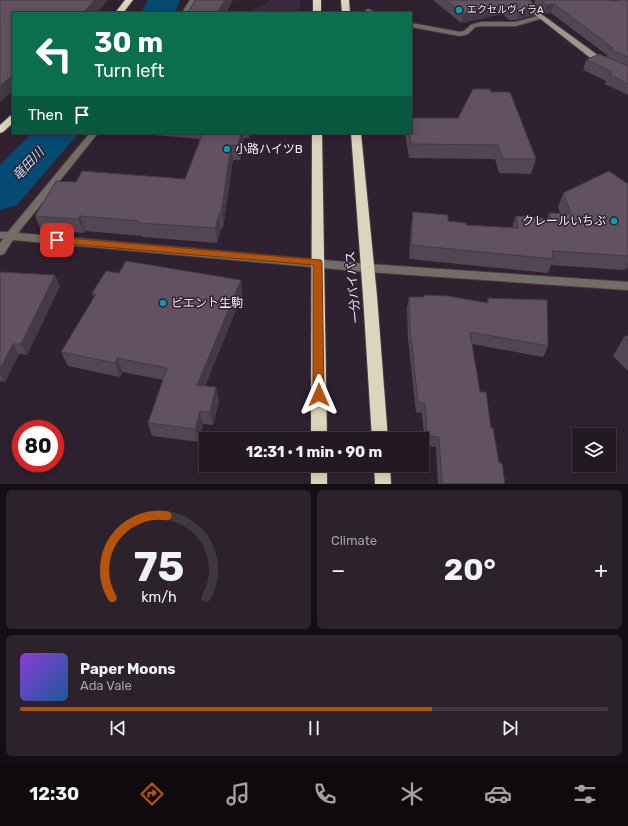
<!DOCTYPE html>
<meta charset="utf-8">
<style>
:root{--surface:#231923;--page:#2b222b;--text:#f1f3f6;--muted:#a3a0a6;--line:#403841;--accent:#b45309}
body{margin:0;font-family:Rubik,"Noto Sans JP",sans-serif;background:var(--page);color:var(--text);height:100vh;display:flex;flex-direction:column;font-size:15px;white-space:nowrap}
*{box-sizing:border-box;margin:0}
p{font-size:13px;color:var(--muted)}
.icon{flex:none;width:22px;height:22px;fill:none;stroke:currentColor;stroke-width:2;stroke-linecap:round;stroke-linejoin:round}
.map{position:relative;height:484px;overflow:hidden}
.sheet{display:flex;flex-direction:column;gap:6px;padding:6px;background:#130e13;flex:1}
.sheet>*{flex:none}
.guide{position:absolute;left:12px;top:12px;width:400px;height:122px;border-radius:0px;box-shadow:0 2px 10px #0003,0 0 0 1px var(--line);background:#0b6e4f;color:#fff;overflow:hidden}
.controls{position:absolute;left:572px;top:428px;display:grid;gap:8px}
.controls a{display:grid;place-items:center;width:44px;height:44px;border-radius:0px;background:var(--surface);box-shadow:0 2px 10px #0003,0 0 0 1px var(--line);font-size:20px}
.speed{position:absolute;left:12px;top:420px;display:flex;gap:8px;font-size:20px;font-weight:700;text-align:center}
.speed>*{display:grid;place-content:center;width:52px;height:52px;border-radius:50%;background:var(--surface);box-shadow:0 2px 10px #0003,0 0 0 1px var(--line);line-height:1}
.speed .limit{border:6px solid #d22;background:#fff;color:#111}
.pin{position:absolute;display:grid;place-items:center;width:34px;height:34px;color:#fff;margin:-17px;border-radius:8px;box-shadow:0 2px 6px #0006}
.me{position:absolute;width:44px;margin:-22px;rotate:0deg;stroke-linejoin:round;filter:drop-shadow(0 0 3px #0008)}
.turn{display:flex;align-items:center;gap:14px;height:84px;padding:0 16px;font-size:18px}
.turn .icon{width:52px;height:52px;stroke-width:2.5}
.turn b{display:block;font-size:28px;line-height:34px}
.then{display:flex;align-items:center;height:38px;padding:0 16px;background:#0003;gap:8px;font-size:15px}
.big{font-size:30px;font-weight:700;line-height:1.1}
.sheet .tile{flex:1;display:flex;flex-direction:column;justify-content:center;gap:6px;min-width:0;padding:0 14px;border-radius:6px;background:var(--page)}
.sheet .dial{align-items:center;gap:0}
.dial svg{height:104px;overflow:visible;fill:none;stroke:var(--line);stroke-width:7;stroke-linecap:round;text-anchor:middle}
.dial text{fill:var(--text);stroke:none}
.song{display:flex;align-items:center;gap:12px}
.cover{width:48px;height:48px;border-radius:6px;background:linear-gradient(135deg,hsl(270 70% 55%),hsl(210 70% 35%))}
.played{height:4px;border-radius:2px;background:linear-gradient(90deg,var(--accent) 70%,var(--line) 70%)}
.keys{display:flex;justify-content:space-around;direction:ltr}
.heat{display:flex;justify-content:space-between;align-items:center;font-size:22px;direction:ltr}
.sheet .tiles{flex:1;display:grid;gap:6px;grid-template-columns:1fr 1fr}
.tile:last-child{grid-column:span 2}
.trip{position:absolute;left:199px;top:432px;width:230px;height:40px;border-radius:0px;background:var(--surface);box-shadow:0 2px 10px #0003,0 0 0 1px var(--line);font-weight:700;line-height:40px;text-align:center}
.dock{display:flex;height:64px;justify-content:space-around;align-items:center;background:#0e0a0e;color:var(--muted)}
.dock .icon{width:28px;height:28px}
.dock .selected{color:var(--accent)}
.dock b{font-size:18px;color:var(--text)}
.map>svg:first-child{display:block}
</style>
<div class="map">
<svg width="628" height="484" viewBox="0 0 628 484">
<rect width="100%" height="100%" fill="#2f212f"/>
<path fill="#3d293c" d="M270,0H300L299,13H246L266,4Z"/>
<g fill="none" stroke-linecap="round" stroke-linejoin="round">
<g fill="#054b74" fill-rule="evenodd">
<path d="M148,0H180L175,13H141Z"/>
<path d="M32,133H79L17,205L0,210V165Z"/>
</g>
<g stroke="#4b3d4b" stroke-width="2">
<g id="street">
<path d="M190,0H196L188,13H182Z"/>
<path d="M368,9L377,13L366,12L365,11Z"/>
<path d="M541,15L543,16V18L516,26H481L475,27L468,34L460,36L411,27V23L460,32L464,31L471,25L481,22H516Z"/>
<path d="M90,133H98L18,233L368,264L628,282V290L368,272L13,240L4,254L0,255V243L3,239L0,238V232H8Z"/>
</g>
</g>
<g stroke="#4b3d4b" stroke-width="2">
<path id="secondary" d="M523,0H529L537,11L603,59L628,70V75L597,63L533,13Z"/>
</g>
<g stroke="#4b3d4b" stroke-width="2">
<g id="highway">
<path d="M125,0H133L123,13H115Z"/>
<rect x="313" y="0" width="8" height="13"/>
<path d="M341,0H349L350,13H342Z"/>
<path d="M13,115V123L3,132L0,133V125L10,116Z"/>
<path d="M312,133H322L327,439H311Z"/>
<path d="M351,133H361L377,296L388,439H372L363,296Z"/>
<rect x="311" y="465" width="16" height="19"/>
<path d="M374,465H390L391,484H375Z"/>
</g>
</g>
<use href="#street" fill="#726e65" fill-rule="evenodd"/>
<use href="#secondary" fill="#9d9788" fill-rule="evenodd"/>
<use href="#highway" fill="#dcd4bc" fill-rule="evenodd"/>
</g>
<g fill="#534653">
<path d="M433,0H530L534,15L516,20H509L503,14L461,23Z"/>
<path d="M535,0H615L614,1L628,0V95L605,84L606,81L583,70L586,60L606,57L607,55L551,13L544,14L534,4Z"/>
<path d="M491,92L536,159L531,174L499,173L495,159L409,158L405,133H411L458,118Z"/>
<path d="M131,133H250L249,138H244L240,160H233L223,228H221L217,243L142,237V236L85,231L84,233L41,230L35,216L76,182L185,179L200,139Z"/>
<path d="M628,184V268L624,270L551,265L548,273L409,259L411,225L413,212L448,221L466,225L512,228L516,216L547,219L549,213H560L558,207L563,193Z"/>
<path d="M0,272L60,286L27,355L19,354L5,382L0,381Z"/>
<path d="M119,273L241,280L242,295L205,386L219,401L213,425L203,424L199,442L152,436L148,423L163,380L123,372L120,377L68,366L61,352L94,298L92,293Z"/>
<path d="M424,295L487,303L488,298L548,346L543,357L472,344L480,392L491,428L505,484H438L436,447L425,446L422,413L416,412L408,339L407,308L409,297H424Z"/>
<path d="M628,335V371L613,356L624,337Z"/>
</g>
<g fill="#443944">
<path d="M95,0H108L97,13H83Z"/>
<path d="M225,0H233L226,13H217Z"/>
<path d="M554,4L551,13L544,14L546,5Z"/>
<path d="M505,5L503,14L461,23L463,14Z"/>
<path d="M536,7L534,15L516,20L518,12Z"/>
<path d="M13,75V91L0,102V86Z"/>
<path d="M241,133H243L244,138L240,160L238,146Z"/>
<path d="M231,145L233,160L223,228L221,214Z"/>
<path d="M219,214L221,228L217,243L215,228Z"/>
<path d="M80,216L85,231L84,233L78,219Z"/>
<path d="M628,262V268L624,270Z"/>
<path d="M55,275L60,286L27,355L21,344Z"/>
<path d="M241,280L242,295L200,399L197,385Z"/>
<path d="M13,344L19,354L5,382L0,374V369Z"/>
<path d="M117,358L123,372L120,377L115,363Z"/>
<path d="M216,387L219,401L213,425L210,412Z"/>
<path d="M200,411L203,424L199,442L195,429Z"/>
</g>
<g fill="#615161" stroke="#443944">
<path d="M0,0H95L83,13H13V75L0,86Z"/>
<path d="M195,0H225L217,13H188Z"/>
<path d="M445,0H530L536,7L518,12H511L505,5L463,14Z"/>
<path d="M541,0H605L616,1L618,0H628V57L609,49L613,48L554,4L546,5Z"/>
<path d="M599,54L628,66V84L609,74L612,72L586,60Z"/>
<path d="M473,89H490L491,92H510L536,159H503L498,145L411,144L409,133H411V118H458Z"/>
<path d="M203,133H241L238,146L231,145L221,214H219L215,228L138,223L139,221L80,216L78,219L35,216L56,181L76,182L82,171L185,179Z"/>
<path d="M609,171L628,184V256L552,251L553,259L411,245L413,212L448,215V221L466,223V225L518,228L516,216L551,219L549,213L571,214L563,193Z"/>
<path d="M126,261L241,280L197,385L216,387L210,412L200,411L195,429L148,423L167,368L117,358L115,363L61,352L96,294L92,293L106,271L119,273Z"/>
<path d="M0,272L55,275L21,344H13L0,369Z"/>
<path d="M424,295L448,296L488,303V298L547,300L548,346L470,332L480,392H486L491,428H493L499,463H502L505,484H442L439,437L427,436L425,403L418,402L410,329L409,297H424Z"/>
<path d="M628,335V341L624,337Z"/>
</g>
<path fill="#b45309" stroke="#753606" d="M57,237L321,260L322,262L324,395L323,398L319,400L315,398L313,395V265L57,243L53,240Z"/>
<g fill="#0f9aa8" stroke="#2f212f" stroke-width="1.5">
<circle cx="459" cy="10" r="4"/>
<circle cx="227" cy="149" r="4"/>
<circle cx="614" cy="221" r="4"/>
<circle cx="163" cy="303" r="4"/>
</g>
<g text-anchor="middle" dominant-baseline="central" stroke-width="3" stroke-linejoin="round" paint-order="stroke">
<g font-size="10" fill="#f6ecf5" stroke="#2f212f" text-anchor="start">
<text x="467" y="10">エクセルヴィラA</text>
</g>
<g font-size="12" fill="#f6ecf5" stroke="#2f212f" text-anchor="start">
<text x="235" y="149">小路ハイツB</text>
<text x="606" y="221" text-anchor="end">クレールいちぶ</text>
<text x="171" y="303">ビエント生駒</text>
</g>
<g font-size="12" fill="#f6ecf5" stroke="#2f212f">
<text transform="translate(353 287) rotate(-95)">一分バイパス</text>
</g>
<g font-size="13" font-style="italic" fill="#b8defd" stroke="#2f212f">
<text transform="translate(28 164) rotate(-47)">竜田川</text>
</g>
</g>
</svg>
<div class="controls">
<a><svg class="icon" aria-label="layers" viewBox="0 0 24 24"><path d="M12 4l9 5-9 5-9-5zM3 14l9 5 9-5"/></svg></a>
</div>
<div class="speed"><div class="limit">80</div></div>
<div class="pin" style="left:57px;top:240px;background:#d93025"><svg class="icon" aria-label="arrive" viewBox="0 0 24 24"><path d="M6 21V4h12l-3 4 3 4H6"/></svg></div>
<svg class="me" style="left:319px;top:395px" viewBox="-20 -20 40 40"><path d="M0-17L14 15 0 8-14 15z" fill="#b45309" stroke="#fff" stroke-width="4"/></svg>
<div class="trip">12:31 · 1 min · 90 m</div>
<div class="guide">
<div class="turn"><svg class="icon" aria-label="left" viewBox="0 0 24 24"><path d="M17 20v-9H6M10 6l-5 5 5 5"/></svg><div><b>30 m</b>Turn left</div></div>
<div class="then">Then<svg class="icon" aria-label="arrive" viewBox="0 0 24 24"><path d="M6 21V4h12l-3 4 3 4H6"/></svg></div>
</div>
</div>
<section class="sheet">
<div class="tiles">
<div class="tile dial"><svg viewBox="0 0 100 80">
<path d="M14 69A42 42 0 1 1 86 69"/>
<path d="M14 69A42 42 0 0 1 56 6" stroke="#b45309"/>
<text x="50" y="56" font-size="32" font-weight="700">75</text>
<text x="50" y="72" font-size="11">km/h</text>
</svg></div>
<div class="tile"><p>Climate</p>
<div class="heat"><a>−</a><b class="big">20°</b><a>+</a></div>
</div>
<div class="tile">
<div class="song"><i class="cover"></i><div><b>Paper Moons</b><p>Ada Vale</p></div></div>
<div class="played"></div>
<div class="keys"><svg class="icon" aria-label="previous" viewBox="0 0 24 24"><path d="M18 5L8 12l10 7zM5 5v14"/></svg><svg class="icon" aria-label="pause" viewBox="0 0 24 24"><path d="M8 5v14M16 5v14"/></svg><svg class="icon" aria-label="next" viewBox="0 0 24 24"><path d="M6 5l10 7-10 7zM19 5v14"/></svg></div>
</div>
</div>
</section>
<nav class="dock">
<b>12:30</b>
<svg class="icon selected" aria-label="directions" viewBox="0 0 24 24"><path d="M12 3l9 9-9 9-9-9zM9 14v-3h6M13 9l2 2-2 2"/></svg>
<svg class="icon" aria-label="music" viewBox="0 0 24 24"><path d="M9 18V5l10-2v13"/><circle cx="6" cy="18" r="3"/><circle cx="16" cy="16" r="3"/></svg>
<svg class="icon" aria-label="phone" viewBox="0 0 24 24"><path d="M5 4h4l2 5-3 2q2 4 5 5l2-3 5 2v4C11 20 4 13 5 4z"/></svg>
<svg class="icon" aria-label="climate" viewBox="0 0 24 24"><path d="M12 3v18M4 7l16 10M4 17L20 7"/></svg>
<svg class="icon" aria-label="car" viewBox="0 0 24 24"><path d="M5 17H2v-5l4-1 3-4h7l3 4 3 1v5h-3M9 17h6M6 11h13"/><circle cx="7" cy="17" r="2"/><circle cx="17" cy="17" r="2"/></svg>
<svg class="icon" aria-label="filters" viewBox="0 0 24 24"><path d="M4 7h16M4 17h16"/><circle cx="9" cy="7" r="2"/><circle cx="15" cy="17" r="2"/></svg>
</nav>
